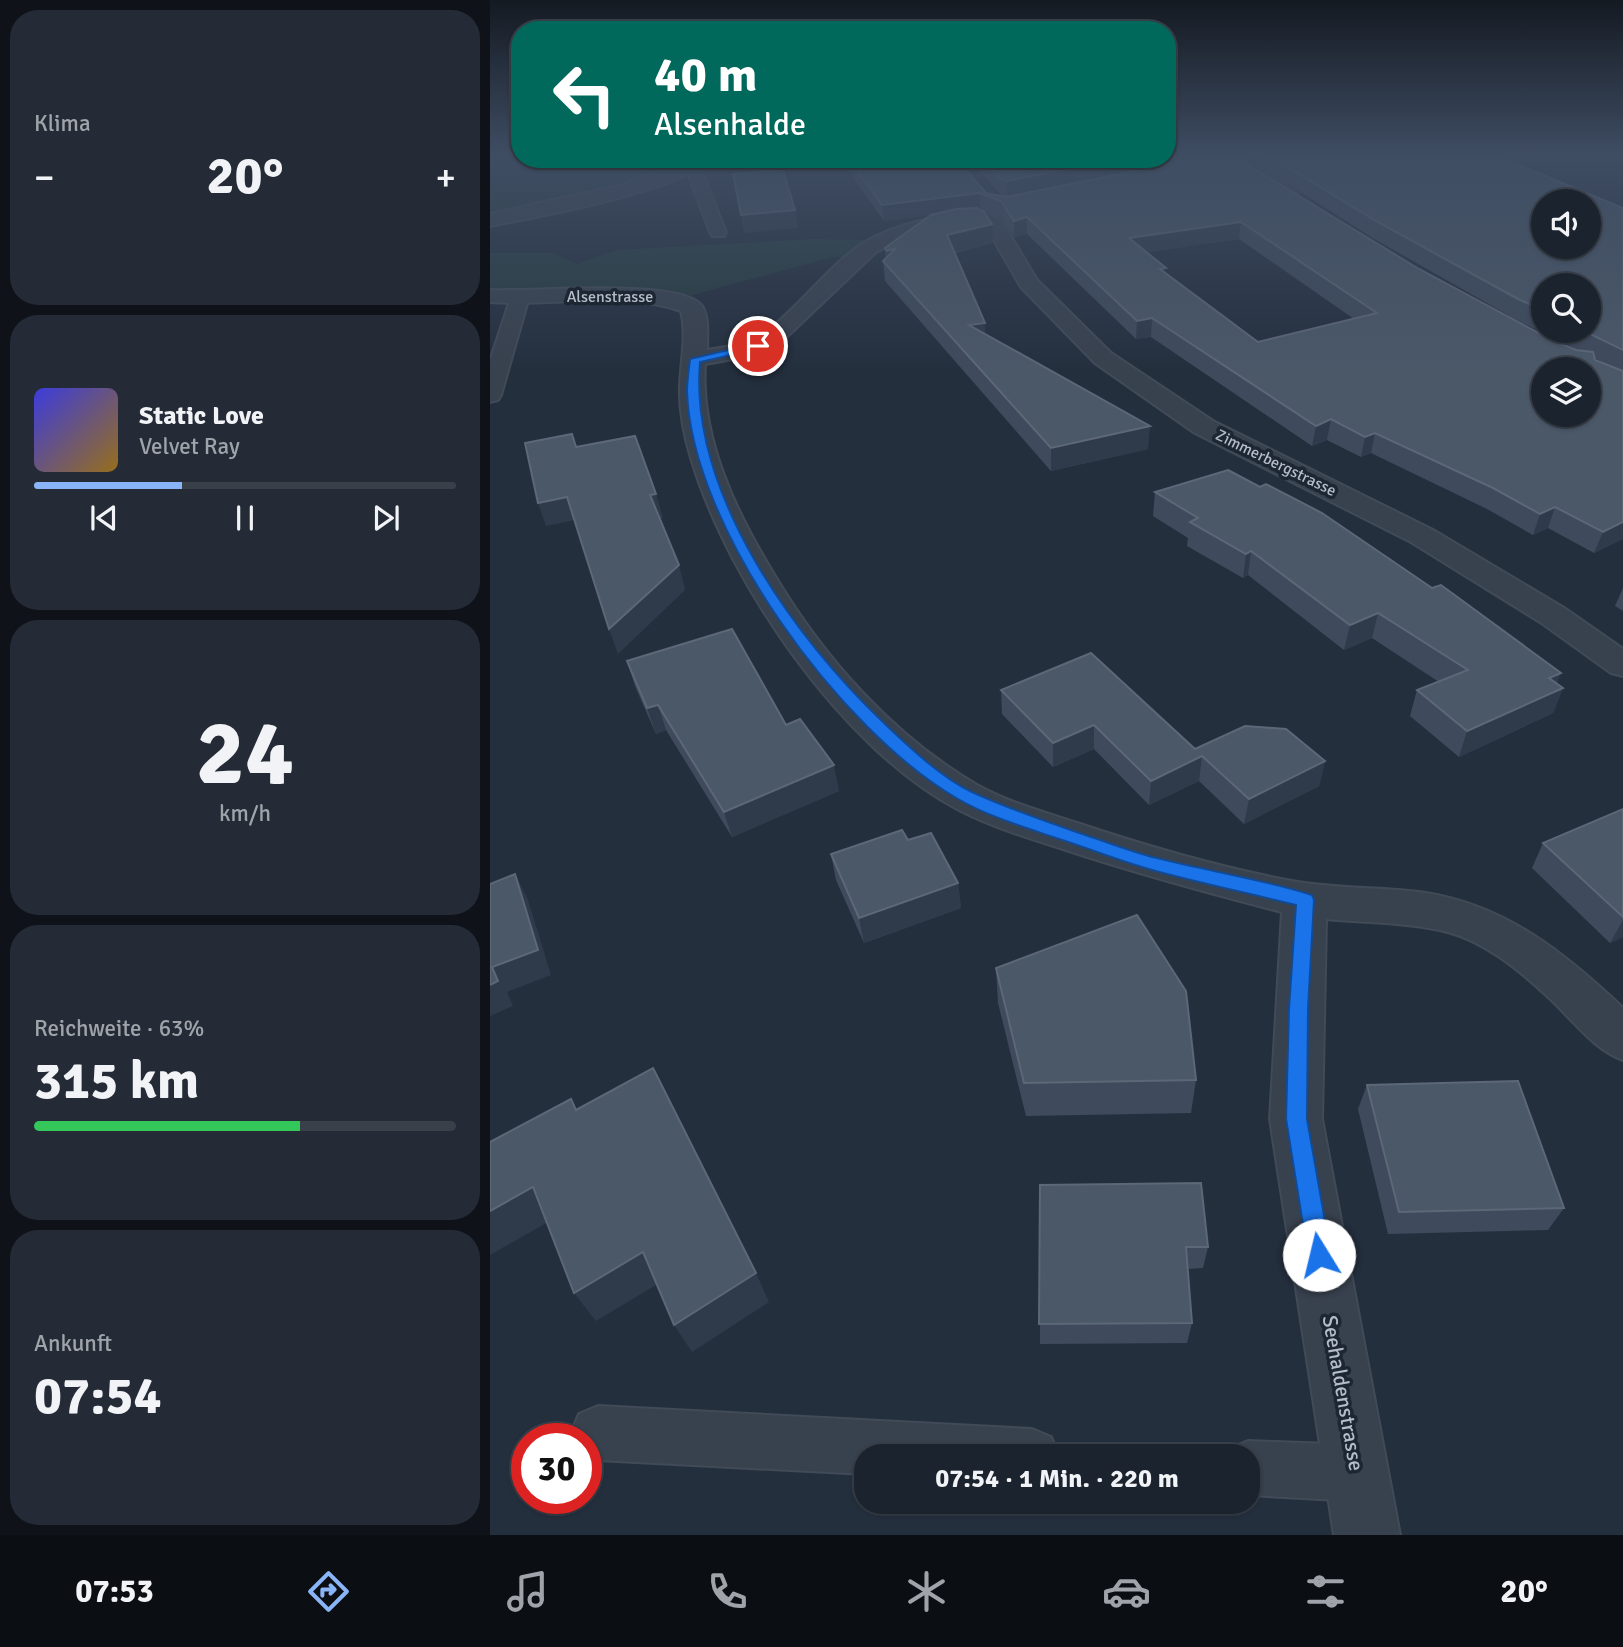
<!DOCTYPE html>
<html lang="de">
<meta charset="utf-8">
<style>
:root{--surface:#1b232e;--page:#242b36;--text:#f1f3f6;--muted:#a0a4aa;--line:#39404a;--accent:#8ab4f8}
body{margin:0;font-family:Signika,sans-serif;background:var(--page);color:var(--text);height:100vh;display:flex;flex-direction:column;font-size:26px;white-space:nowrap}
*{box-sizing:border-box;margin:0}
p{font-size:23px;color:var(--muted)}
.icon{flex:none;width:38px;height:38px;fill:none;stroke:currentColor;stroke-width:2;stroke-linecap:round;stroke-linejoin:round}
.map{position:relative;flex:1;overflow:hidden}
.details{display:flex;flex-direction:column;gap:10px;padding:10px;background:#0f1319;width:490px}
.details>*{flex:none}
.hud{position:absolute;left:21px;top:21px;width:665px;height:147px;border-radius:28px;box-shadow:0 2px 5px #0004,0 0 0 2px var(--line);background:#00695c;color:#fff;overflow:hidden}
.buttons{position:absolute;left:1041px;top:189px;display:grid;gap:14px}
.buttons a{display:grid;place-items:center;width:70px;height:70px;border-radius:50%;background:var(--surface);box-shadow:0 2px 5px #0004,0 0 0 2px var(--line);font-size:35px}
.speed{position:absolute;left:21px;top:1423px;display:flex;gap:14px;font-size:35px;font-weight:700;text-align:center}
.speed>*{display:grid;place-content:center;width:91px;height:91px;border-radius:50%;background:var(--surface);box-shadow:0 2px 5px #0004,0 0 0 2px var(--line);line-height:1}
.speed .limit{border:10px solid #d22;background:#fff;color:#111}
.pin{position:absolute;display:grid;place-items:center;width:60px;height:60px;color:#fff;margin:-30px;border:4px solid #fff;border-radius:50%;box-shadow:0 2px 7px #0007}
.me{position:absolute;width:77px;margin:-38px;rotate:351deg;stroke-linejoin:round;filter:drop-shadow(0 0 5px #0008)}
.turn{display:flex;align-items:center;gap:24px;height:147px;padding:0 28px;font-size:32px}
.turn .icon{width:91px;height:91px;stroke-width:2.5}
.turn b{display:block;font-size:49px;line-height:60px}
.big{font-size:52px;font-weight:700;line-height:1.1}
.details .tile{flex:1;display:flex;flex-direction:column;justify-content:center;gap:10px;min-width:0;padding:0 24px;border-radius:28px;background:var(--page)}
.details .dial{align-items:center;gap:0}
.dial b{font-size:91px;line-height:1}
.song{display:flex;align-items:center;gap:21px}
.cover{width:84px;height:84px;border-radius:10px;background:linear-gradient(135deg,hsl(240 70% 55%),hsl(40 70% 35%))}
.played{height:7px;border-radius:4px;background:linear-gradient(90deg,var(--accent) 35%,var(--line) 35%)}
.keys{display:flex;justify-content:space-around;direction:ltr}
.heat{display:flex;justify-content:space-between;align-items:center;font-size:38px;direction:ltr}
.charge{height:10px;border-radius:5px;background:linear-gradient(90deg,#34c759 63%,var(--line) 0)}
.trip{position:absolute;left:364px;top:1444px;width:406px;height:70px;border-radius:28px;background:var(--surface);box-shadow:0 2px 5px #0004,0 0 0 2px var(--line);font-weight:700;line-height:70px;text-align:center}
.tabs{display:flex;height:112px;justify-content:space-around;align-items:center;background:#0b0e12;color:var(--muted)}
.tabs .icon{width:49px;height:49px}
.tabs .selected{color:var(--accent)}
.tabs b{font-size:32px;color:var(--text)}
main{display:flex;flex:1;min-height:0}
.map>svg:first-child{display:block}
</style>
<main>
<section class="details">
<div class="tile"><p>Klima</p>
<div class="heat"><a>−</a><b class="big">20°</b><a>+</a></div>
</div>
<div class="tile">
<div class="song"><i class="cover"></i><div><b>Static Love</b><p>Velvet Ray</p></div></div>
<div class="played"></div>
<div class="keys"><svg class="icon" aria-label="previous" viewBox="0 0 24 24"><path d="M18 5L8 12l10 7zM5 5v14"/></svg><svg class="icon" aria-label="pause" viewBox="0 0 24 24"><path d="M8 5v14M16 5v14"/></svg><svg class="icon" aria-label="next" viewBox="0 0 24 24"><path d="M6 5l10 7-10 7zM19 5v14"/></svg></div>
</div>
<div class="tile dial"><b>24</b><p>km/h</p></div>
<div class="tile"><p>Reichweite · 63%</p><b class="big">315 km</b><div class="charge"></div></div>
<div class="tile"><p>Ankunft</p><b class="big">07:54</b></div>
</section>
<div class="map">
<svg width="1133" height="1535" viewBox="0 0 1133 1535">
<rect width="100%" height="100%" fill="#242f3e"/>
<g fill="#263c3f">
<path d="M0,155H30V159H204L190,172L0,217Z"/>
<path d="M324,239L375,240L356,258L343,257L202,295L137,293L0,302V253H63L87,264L127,250Z"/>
</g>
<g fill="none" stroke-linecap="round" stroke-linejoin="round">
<g stroke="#414a57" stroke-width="4">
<g id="lane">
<path d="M1119,155H1133V162Z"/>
<path d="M202,161L209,165L236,232L234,236H222L220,232L195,165Z"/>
<path d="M30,291L39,297L11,395L8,400L0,402V361L21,297Z"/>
<path d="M108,1406L542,1429L561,1437L569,1456H376V1474L108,1460L96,1455V1438H83L81,1433L89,1414Z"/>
<path d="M758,1441L866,1445L885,1454L894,1473L885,1492L866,1501L758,1495V1456H736L739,1449Z"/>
</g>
</g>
<g stroke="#414a57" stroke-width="4">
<g id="street">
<path d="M788,155H845L837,160L770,168L805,192L808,196L805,200L799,201L758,178L752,166L763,158Z"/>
<path d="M198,159H220C192,191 45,217 0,226V214L131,185Z"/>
<path d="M491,212L511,220L547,280L621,353L723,421L943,530L1074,608L1133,649V676L1121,673L1050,622L921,542L705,433L605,363L531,287L497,228L488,224L467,225L418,237L386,252L288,345L260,356L215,364C210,439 247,514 285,576C334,658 403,736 487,785C517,802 551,811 584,822C656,846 733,869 808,882C850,889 894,887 936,893C1017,906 1076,954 1133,1008V1060C1102,1049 1081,1017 1056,995C1029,970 995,942 958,932C918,922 876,923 836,919L832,1119L910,1535H844L780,1119L792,912C719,893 645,873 573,849C538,838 502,827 469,810C352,749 238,582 201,458C194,435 189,409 190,385C191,360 197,335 191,311C131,290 62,307 0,302V290C43,292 180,279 209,303C220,311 217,338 217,350C235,347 257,345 273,334C307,310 338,266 372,244C405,223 453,214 491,212Z"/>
</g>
</g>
<use href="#lane" fill="#38414e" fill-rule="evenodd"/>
<use href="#street" fill="#38414e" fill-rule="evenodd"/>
</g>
<g fill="#3f4b5c" fill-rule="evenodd">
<path d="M763,155L756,161L758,165L929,269L1060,339L1088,350L1023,318L881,237L775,169L776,155H1005L1133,208V539L1104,553L1058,528L1043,535L997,509L881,453L871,457L837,440L822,446L661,337L646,339L537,234L524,237L512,218L490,210L503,243L465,253L495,323V334L658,449L561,471L395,281L393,261L396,258L395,248L441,215L394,221L350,159H467L496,193L516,197ZM749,239L864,319L768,342L676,273L657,252ZM1054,285L1099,331H1054ZM1104,358L1121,366L1105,360Z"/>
<path d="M708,158L517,196H512L479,159Z"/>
<path d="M665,492L1067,683L1073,688L1063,713L969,757L920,716L927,690L949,682L882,638L854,650L758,575L753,578L697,546L698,538L663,516Z"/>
<path d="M1133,588V611L1125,606Z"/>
<path d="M137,661L296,725L349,791L242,837L176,730L166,734L145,686Z"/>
<path d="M511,690L705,749L835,761L829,786L754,824L709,781L659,805L604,749L563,767L512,714Z"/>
<path d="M1133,809V937L1120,943L1042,868L1053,843Z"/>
<path d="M418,840L468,883L471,908L374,943L346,880L341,854Z"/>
<path d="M506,968L706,1080L701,1113L536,1116L508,1003Z"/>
<path d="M877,1085L1074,1208L1058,1230L898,1234L868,1109Z"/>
<path d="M550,1185L718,1247L713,1268L698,1269L702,1323L697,1343L550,1344Z"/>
</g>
<g fill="#2f3b4b">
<path d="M677,155H717L708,158L517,196V181L628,159H677Z"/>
<path d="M750,155H766H763L749,166Z"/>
<path d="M490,193L491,209L394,221L392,205Z"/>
<path d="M305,210L308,228L254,233L251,215Z"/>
<path d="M537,217V234L524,237V221Z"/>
<path d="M751,222L749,239L639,255V238Z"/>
<path d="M502,224L503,243L458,254L457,235Z"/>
<path d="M406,248L398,267L397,251Z"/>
<path d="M662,318L661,337L646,339L647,321Z"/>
<path d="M495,323L496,344L479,325Z"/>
<path d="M841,419L837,440L822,446L826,426Z"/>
<path d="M660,426L658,449L561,471V448Z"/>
<path d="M885,433L881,453L871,457L875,437Z"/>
<path d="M166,494L173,518L167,519L160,495Z"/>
<path d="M77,497L85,520L56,526L48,503Z"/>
<path d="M1065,507L1058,528L1043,535L1050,514Z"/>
<path d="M1133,522V539L1104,553L1113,532Z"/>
<path d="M761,551L758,575L753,578L756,554Z"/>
<path d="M189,565L195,590L128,654L119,629Z"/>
<path d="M888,613L882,638L854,650L860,625Z"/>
<path d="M1071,673L1063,693L1073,688L1063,713L969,757L977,731L1059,678Z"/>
<path d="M168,705L176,730L166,734L157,708Z"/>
<path d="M604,725V749L563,767V743Z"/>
<path d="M712,756L709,781L659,805L661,781Z"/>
<path d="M835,761L829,786L754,824L759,799Z"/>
<path d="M344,765L349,791L242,837L234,812Z"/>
<path d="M25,874L38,900L61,975L17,992L23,1006L0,1016V985L2,967Z"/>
<path d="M468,883L471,908L374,943L369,918Z"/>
<path d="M1133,920V937L1120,943Z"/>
<path d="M43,1187L65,1218L0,1255V1211Z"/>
<path d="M153,1252L171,1282L106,1321L84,1293Z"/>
<path d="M266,1273L279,1302L202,1352L184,1325Z"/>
</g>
<g fill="#4b5868" stroke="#5c6777" stroke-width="2" fill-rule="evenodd">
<path d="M723,155H753L758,165L929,269L1060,339L1086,350L1103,352L1105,360L1133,371V522L1113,532L1065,507L1050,514L1003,488L885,433L875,437L841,419L826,426L662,318L647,321L537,217L524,221L511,201L490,193L392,205L359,159H467L496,193L516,197ZM751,222L887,313L768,342L670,269L676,268L639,238ZM1054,369H1099V415H1054Z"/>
<path d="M778,155H1005L1133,208V350L1094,331H1099V285H1054V311L1028,299L884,220ZM1054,201H1099V247H1054Z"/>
<path d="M492,159H628L517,181L512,180Z"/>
<path d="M293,170L305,210L251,215L243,174Z"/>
<path d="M487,208L494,212L502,224L457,235L495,323L479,325L660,426L561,448L393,261L406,248L397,251L395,248L441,215L466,209Z"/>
<path d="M82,434L86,447L145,436L166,494L160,495L189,565L119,629L77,497L48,503L35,443Z"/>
<path d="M738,470L770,487L776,484L832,513L942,588L951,585L1071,673L1059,678L1073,688L977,731L927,690L978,670L888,613L860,625L761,551L756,554L700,522L708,518L665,492Z"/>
<path d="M242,629L296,725L310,719L344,765L234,812L168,705L157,708L137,661Z"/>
<path d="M601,653L705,749L755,726L796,729L835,761L759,799L712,756L661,781L604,725L563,743L511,690Z"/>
<path d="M1133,809V917L1053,843Z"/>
<path d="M412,830L418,840L441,833L468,883L369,918L341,854Z"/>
<path d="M25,874L48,950L2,967L8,981L0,985V884Z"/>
<path d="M647,915L696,991L706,1080L534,1083L506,968Z"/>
<path d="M163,1068L266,1273L184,1325L153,1252L84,1293L43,1187L0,1211V1142L81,1099L86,1110Z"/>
<path d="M1028,1081L1074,1208L909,1212L877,1085Z"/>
<path d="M711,1183L718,1247H696L702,1323L549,1324L550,1185Z"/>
</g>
<linearGradient id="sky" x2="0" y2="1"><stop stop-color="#141a22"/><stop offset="0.42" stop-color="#3f4d63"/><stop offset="1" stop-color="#3f4d63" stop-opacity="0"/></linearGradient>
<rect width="1133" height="370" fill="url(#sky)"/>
<path fill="#1a73e8" stroke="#114b97" stroke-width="2" d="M268,343L272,344V348L210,362C199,492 304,638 395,724C419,747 452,778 482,792C521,810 561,823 601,837C623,844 645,853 667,858C718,871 772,879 822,895L824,900L818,1009L817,1119L841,1255L838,1263L829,1267L821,1263L818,1255L796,1119L799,1009L806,905C758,893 709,883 662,870C629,861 598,848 566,838C534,827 497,816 468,799C351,732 201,528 197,391C197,381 199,370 200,359Z"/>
<g text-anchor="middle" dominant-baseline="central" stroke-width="7" stroke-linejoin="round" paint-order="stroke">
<g font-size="16" fill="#b4bcc9" stroke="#1d2633">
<text x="120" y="297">Alsenstrasse</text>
<text transform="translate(786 463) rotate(26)">Zimmerbergstrasse</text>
</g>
<g font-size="21" fill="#b4bcc9" stroke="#1d2633">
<text transform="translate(853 1393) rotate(80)">Seehaldenstrasse</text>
</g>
</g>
</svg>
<div class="buttons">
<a><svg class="icon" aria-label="sound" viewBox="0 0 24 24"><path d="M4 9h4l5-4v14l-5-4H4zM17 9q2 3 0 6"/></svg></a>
<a><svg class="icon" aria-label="search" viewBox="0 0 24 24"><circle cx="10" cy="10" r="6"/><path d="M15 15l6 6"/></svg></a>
<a><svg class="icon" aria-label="layers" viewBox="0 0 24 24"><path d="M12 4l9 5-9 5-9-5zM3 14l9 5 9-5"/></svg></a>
</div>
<div class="speed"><div class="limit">30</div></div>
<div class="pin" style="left:268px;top:346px;background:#d93025"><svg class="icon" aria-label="arrive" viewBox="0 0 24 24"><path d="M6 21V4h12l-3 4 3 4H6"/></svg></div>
<svg class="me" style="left:829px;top:1255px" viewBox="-20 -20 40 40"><circle r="19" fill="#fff"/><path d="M0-13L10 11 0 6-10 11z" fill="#1a73e8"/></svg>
<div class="trip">07:54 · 1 Min. · 220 m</div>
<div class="hud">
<div class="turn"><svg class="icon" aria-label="left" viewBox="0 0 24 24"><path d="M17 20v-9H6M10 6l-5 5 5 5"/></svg><div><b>40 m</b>Alsenhalde</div></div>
</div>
</div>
</main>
<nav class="tabs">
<b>07:53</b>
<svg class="icon selected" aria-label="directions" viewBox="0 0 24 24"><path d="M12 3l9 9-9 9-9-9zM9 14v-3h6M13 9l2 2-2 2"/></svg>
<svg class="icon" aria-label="music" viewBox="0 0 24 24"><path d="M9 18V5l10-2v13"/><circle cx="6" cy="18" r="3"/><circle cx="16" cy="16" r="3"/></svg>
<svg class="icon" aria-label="phone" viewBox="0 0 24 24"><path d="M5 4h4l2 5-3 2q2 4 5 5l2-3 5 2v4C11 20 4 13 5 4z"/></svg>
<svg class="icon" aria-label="climate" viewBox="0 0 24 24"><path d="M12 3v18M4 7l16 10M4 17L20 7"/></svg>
<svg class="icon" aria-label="car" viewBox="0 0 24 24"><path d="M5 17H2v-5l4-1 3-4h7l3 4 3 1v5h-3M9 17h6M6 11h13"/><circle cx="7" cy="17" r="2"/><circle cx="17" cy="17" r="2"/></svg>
<svg class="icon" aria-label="filters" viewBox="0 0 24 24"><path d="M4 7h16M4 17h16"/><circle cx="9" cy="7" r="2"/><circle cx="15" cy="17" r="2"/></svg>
<b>20°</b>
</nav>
